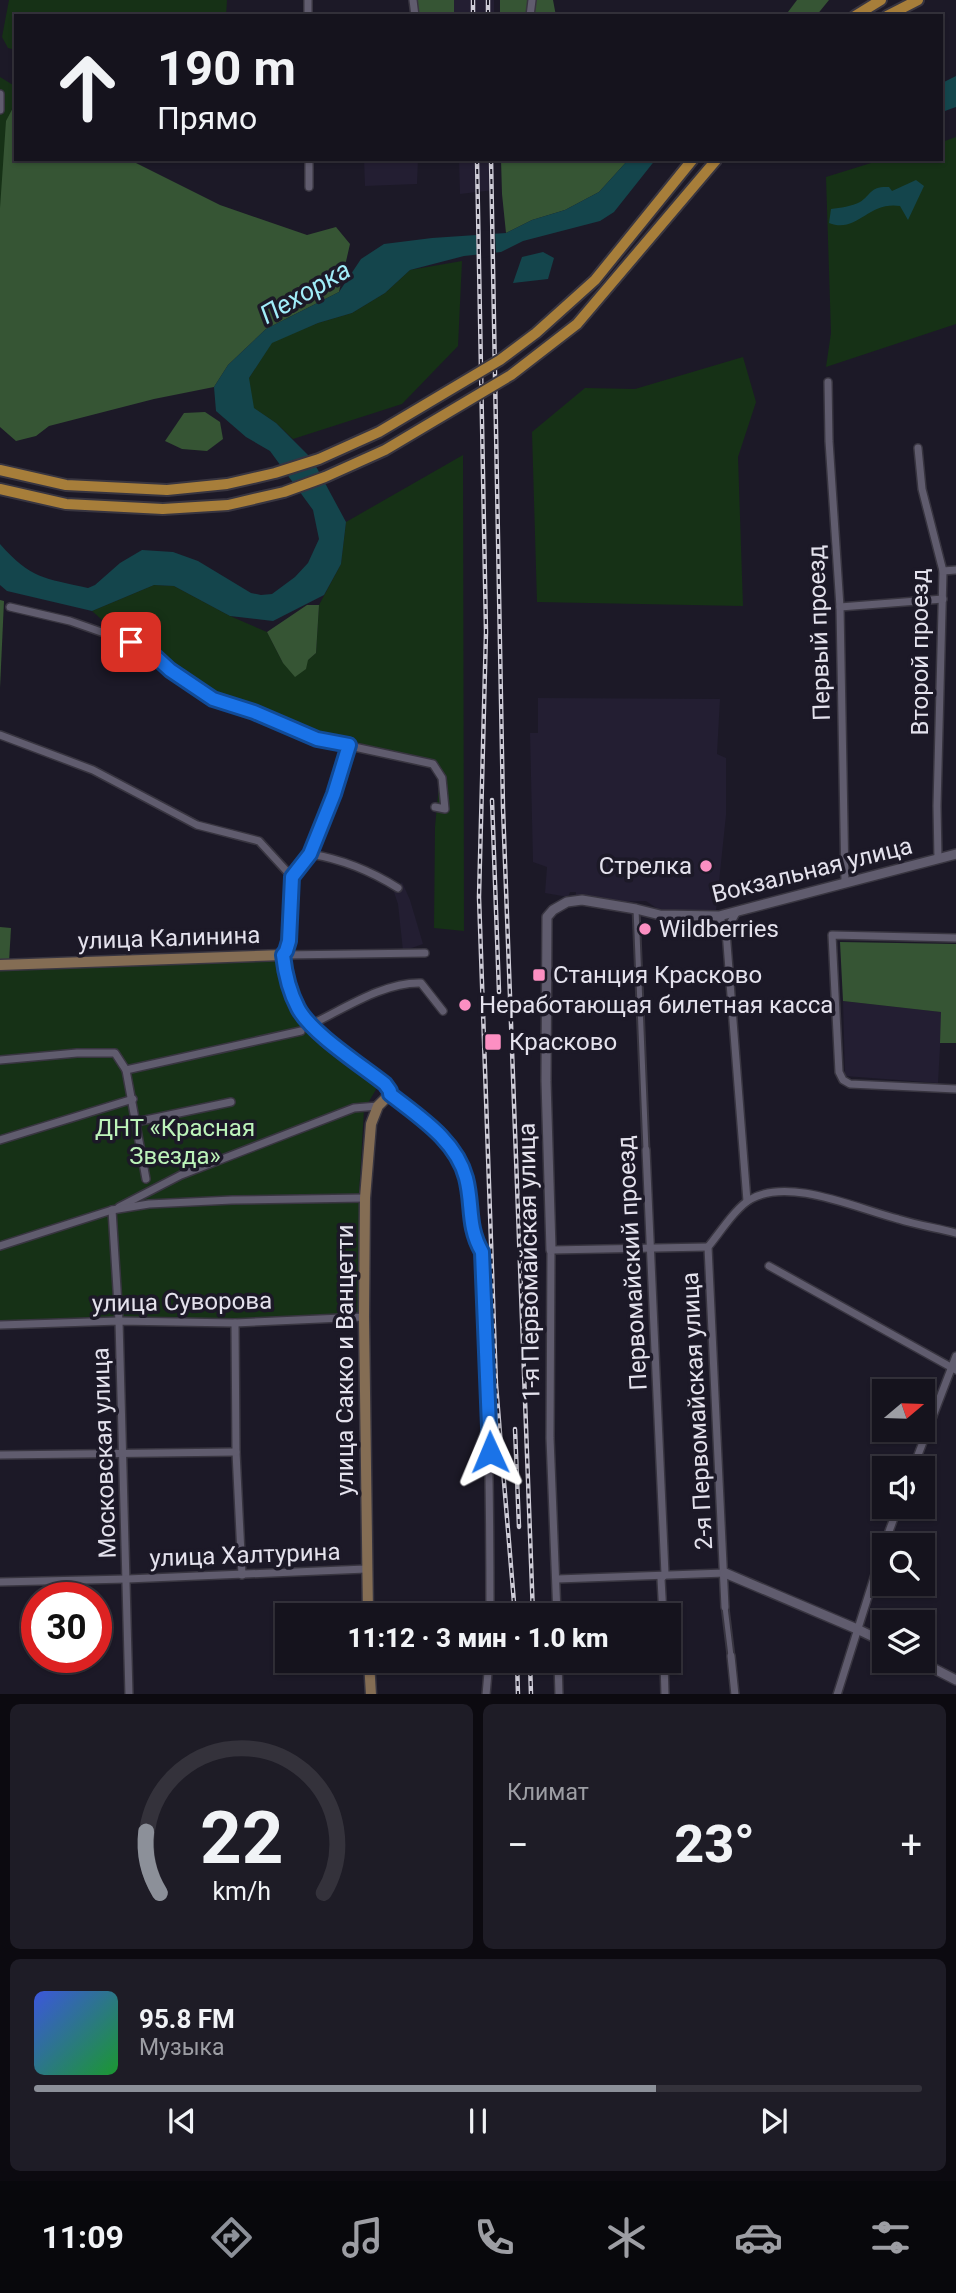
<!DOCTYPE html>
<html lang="ru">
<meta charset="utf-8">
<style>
:root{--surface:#15131d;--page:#1e1c26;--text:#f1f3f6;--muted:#9d9ea4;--line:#34323b;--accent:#8c9099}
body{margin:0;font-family:Roboto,sans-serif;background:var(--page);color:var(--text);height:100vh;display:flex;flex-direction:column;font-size:26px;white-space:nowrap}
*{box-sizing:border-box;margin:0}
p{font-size:23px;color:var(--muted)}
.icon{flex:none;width:38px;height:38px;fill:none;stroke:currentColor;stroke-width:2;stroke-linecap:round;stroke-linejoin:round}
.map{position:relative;height:1694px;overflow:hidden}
.sheet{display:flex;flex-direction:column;gap:10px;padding:10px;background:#0c0a10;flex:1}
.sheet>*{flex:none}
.guide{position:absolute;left:14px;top:14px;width:929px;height:147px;border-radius:0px;box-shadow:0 2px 5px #0004,0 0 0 2px var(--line);background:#15131d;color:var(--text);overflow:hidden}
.needle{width:46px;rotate:71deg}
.controls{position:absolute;left:872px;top:1379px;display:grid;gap:14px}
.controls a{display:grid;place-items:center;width:63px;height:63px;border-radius:0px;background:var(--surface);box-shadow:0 2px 5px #0004,0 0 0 2px var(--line);font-size:35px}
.speed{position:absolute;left:21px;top:1582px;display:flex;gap:14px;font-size:35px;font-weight:700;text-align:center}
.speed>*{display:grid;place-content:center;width:91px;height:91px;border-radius:50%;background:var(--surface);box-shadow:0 2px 5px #0004,0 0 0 2px var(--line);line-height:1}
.speed .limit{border:10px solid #d22;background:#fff;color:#111}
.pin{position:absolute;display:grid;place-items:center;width:60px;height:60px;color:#fff;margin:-30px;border-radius:14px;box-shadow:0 4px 10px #0006}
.me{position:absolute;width:77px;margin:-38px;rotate:359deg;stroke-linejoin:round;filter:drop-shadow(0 0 5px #0008)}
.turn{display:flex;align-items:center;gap:24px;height:147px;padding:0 28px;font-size:32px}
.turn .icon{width:91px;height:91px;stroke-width:2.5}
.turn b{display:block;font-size:49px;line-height:60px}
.big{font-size:52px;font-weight:800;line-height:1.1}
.sheet .tile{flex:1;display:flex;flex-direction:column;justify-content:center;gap:10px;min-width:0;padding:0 24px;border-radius:10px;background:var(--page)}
.sheet .dial{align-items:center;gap:0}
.dial svg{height:182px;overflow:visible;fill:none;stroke:var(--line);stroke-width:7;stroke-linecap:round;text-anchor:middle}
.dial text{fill:var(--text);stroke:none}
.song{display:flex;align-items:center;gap:21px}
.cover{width:84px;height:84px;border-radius:10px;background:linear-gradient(135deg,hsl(230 70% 55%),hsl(130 70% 35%))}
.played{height:7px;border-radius:4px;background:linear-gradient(90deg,var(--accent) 70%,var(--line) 70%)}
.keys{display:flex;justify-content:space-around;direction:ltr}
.heat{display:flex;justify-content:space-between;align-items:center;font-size:38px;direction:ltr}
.sheet .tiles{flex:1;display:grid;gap:10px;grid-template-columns:1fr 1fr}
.tile:last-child{grid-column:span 2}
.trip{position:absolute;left:275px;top:1603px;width:406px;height:70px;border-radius:0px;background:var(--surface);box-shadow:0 2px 5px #0004,0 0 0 2px var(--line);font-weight:800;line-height:70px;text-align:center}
.menu{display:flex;height:112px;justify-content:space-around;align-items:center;background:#08080c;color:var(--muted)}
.menu .icon{width:49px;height:49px}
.menu .active{color:var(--accent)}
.menu b{font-size:32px;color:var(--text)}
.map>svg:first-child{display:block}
</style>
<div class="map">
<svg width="956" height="1695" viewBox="0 0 956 1695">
<rect width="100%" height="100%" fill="#1c1927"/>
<g fill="#231e32">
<rect x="454" y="0" width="40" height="16"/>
<path d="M364,159H418L417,184L365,186Z"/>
<path d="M459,159H494V190L460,194Z"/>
<path d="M538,698L720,699L717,754L726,758V815L716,911L664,913L646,901L611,902L576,897V892H570L568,897L545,893L547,867L533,862L530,733H538Z"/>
<path d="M402,882L410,900L423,944L403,951L398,904L394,892Z"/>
<path d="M843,1001L942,1012L938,1083L845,1076Z"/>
</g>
<g fill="#163116">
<path d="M9,0H227L226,16H16V50L8,48L2,37Z"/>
<path d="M0,77L13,85L0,379Z"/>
<path d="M956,137V324L826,367L831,333L826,177L884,159H942V142Z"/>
<path d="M462,261L458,346L402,404L293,439L276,423L249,405V378L272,342L318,323L352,313L385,293L410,270Z"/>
<path d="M743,357L756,402L738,457L743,606L537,602L532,432L585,388L635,389Z"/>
<path d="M463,455L464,931L434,928L435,827L439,784L431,764L356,742L268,720L171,681L92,611L154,585L174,586L230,616L267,632L283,663L308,660L316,653L319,605L341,564L346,522Z"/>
<path d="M279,959L305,1023L378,1086L364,1110L359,1193L362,1266L360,1312L234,1320L110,1317L0,1322V969Z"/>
</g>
<g fill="#365534">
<path d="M414,0H454V16H415Z"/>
<path d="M500,0H553L556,16H500Z"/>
<path d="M797,0H829L816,16H785Z"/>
<path d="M16,102V159H128L220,205L307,235L336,227L350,244L339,292L266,329L228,365L214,387L154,399L49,426L36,436L16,441L0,427V208L6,121Z"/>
<path d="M501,159H629L599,192L565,210L532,220L506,233L502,194Z"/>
<path d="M205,412L220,422L223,439L207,451L182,449L165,441L184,413Z"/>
<path d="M0,600L4,601L0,688Z"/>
<path d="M307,605H319L316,653L308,660L306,669L295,677L283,663L267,632Z"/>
<path d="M0,927L11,928L9,962L0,963Z"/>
<path d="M840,942L956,944V1043H940L941,1012L843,1001Z"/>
</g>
<g fill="#14454c">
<path d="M956,76V107L942,112V83Z"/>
<path d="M629,159H656L614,212L600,221L523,241L501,252L464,256L410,270L385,293L352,313L318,323L272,343L249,378L254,408L276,423L312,459L346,522L341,564L324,595L273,621L230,616L174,586L154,585L92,611L7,591L0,585V544C31,579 44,578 88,588L95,585L120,563L142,550L173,552L198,561L251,593L261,595L272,594L295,577L308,563L319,539L313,510L270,451L246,437L216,411L214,387L228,365L266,329L339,292L361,259L384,244L432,238L506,233L532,220L565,210L599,192Z"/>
<path d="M916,180L924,186L908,220L900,206C868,201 857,234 829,223L831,209C840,208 852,206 860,202C872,194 870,186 889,187L892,191Z"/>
<path d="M543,252L554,258L548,279L513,283L522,257Z"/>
</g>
<path fill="#1c1927" d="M495,230L496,256L477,258L476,231Z"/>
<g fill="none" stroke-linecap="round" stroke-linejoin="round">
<g stroke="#383540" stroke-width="9">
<g id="pedestrian">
<path d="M636,909L646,1150"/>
<path d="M725,1607L731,1656"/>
</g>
</g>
<g stroke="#383540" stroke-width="10">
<g id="minor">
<path d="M308,0V16"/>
<path d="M413,0L415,16"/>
<path d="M530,16L532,0"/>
<path d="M0,94V110"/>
<path d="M309,159V187"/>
<path d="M828,382L829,441L840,607L845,882"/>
<path d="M918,448L922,489L943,571L937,806L938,859"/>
<path d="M943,571L956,570"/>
<path d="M10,607L70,621L144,647L170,670L213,699L254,712L317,739L433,764L442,778L445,809L435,807"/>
<path d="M840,607L943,599"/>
<path d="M0,735L93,770L197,825L259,841L292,877"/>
<path d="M310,854C341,859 371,871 398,888"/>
<path d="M719,916L726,931L747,1201"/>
<path d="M726,931L737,911"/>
<path d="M956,938L832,935L839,1072L843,1080L850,1084L956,1089"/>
<path d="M283,955L286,951L289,941L292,877L310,854L334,794L349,745"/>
<path d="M283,955L425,953"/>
<path d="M310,1025C344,1009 383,982 421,983L443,1011"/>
<path d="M0,1060L77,1053H115L126,1070L301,1031"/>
<path d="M126,1070L146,1179"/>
<path d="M390,1094C419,1117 456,1140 466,1178C473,1205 467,1226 482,1252C488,1373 490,1494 490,1615"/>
<path d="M136,1122L231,1102"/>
<path d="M0,1140L133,1099"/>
<path d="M646,1150L665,1574L661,1579L663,1615"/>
<path d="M119,1207L181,1175L354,1108L378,1106"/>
<path d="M112,1210L119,1321L129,1695"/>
<path d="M0,1246L112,1210L149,1204L232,1200L365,1198"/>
<path d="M769,1266L956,1370"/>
<path d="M235,1323L236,1452L242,1575"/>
<path d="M0,1325L119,1321L235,1323L364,1317"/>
<path d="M0,1455L236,1452"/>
<path d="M913,1468L956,1356"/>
<path d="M884,1545L898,1507"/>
<path d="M557,1579L725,1573"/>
<path d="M0,1582L127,1579L366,1569"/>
<path d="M725,1607L708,1247C719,1234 736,1207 751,1199C790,1177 858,1209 898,1219C917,1225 937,1228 956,1233"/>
<path d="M557,1615L550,1438L551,1250L708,1247"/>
<path d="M731,1656L735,1695"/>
<path d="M558,1661L559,1695"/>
<path d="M664,1661L665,1695"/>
<path d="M486,1695L489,1661"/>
<path d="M837,1695L884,1546"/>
</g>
</g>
<g stroke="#383540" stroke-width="12">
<g id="tertiary">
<path d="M551,1250L546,1081L547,917L553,910L567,902L582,900L636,909L660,915L719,916L956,854"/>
<path d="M725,1573L857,1629L884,1642"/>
<path d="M919,1661L956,1680"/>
</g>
</g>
<g stroke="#383540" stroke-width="13">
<g id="secondary">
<path d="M0,965L283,955C285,973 289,991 298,1008C311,1033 361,1065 385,1084L390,1094L378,1106L371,1124L365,1198L364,1317L368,1615"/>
<path d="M369,1661L371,1695"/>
</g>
</g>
<g stroke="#383540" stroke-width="14">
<g id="primary">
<path d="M855,16L881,0"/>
<path d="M887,16L918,0"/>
<path d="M0,470L66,485L167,490"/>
<path d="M0,489L66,504L163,509"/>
</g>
</g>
<use href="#pedestrian" stroke="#605c6e" stroke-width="5"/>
<use href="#minor" stroke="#605c6e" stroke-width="7"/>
<use href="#tertiary" stroke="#605c6e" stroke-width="9"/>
<use href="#secondary" stroke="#846d54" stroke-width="10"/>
<use href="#primary" stroke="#a77e3a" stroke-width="10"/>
<g stroke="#ceccd7" stroke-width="4.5">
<g id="rail">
<path d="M473,0V16"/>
<path d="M488,0V16"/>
<path d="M477,159L486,632L479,897L496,1385L515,1615"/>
<path d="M491,159L503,808L533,1615"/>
<path d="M492,800L499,992"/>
<path d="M515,1429L519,1527"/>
<path d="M517,1661L518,1695"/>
<path d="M530,1661L531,1695"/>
</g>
</g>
<use href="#rail" stroke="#1c1927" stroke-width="2" stroke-dasharray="5" stroke-linecap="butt"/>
<g stroke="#383540" stroke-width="14" stroke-linecap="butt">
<g id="primary-bridge">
<path d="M167,490L227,484L275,473L319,459L379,432L500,360L536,333L595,280L693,159"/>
<path d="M163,509L228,505L284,492L325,477L385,450L511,375L577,324L717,159"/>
</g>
</g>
<use href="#primary-bridge" stroke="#a77e3a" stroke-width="10"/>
</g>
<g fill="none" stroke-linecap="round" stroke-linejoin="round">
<g stroke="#114b97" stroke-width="18">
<path id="route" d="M131,642L145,647L170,670L213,699L254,712L317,739L349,745L334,794L310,854L292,877L289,941L286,951L283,955C285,973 289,991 298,1008C311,1033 361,1065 385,1084L390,1091V1094C419,1117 456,1140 466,1178C473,1205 467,1226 482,1252L490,1452"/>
</g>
<use href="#route" stroke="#1a73e8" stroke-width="12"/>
</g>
<g fill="#fc8fc2" stroke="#1c1927" stroke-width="2.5">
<circle cx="706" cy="866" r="7"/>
<circle cx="645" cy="929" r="7"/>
<rect x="532" y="968" width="14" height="14" rx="3.5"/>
<circle cx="465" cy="1005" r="7"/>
<rect x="484" y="1033" width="18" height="18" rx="3.5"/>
</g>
<g text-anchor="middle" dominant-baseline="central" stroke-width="7" stroke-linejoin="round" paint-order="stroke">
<g font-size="24" fill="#e4e2ed" stroke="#1c1927">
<text transform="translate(819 633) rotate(-92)">Первый проезд</text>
<text transform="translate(920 652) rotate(-90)">Второй проезд</text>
<text transform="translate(812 870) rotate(-14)">Вокзальная улица</text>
<text transform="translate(169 938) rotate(-2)">улица Калинина</text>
<text transform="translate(529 1262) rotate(-91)">1-я Первомайская улица</text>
<text transform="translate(632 1263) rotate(-93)">Первомайский проезд</text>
<text transform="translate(182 1302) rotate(-1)">улица Суворова</text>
<text transform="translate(345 1360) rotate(-90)">улица Сакко и Ванцетти</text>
<text transform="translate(697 1411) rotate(-93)">2-я Первомайская улица</text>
<text transform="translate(104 1453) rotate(-92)">Московская улица</text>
<text transform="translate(245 1555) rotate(-2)">улица Халтурина</text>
</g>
<g font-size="24" fill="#e4e2ed" stroke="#1c1927" text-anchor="start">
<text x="692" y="866" text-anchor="end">Стрелка</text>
<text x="659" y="929">Wildberries</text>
<text x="553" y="975">Станция Красково</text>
<text x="479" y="1005">Неработающая билетная касса</text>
<text x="509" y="1042">Красково</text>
</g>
<g font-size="24" fill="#bcf3b9" stroke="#1c1927">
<text x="175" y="1128">ДНТ «Красная<tspan x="175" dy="28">Звезда»</tspan></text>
</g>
<g font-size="26" font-style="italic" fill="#a1edf9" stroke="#1c1927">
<text transform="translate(305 292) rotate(-30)">Пехорка</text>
</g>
</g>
</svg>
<div class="controls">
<a><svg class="needle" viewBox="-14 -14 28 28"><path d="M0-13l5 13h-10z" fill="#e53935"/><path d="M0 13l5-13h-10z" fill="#9d9ea4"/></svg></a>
<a><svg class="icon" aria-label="sound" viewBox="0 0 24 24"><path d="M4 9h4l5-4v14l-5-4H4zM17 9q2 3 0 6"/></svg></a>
<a><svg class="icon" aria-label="search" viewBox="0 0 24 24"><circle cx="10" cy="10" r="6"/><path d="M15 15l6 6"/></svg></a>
<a><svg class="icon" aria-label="layers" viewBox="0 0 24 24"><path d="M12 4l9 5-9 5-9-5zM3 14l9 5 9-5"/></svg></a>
</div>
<div class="speed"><div class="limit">30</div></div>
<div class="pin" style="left:131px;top:642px;background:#d93025"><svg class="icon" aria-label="arrive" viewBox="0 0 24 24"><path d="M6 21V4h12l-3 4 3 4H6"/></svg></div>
<svg class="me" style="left:490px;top:1452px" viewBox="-20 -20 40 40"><path d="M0-17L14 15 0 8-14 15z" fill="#1a73e8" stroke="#fff" stroke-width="4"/></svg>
<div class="trip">11:12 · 3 мин · 1.0 km</div>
<div class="guide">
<div class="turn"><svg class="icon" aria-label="ahead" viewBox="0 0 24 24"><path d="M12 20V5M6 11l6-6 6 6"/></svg><div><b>190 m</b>Прямо</div></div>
</div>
</div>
<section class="sheet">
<div class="tiles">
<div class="tile dial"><svg viewBox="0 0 100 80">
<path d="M14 69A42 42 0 1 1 86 69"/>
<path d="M14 69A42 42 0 0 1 8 42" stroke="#8c9099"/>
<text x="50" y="56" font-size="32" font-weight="700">22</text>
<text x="50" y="72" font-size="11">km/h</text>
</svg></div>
<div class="tile"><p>Климат</p>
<div class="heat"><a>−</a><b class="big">23°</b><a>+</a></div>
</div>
<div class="tile">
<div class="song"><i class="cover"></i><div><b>95.8 FM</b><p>Музыка</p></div></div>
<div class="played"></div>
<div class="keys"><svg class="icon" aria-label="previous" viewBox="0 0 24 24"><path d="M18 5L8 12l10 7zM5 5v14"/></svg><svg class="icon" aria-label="pause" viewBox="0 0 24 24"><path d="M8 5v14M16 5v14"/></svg><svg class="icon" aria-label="next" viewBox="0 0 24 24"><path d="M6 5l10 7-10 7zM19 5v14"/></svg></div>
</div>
</div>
</section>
<nav class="menu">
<b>11:09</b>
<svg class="icon active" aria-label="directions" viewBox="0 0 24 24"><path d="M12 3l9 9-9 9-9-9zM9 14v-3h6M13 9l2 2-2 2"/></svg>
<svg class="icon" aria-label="music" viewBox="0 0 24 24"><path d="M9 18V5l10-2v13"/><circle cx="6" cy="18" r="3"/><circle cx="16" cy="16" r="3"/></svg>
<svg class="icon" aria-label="phone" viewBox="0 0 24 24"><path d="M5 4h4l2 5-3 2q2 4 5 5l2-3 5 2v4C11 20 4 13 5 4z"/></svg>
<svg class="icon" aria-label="climate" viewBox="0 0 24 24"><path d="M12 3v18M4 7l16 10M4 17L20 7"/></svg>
<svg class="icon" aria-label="car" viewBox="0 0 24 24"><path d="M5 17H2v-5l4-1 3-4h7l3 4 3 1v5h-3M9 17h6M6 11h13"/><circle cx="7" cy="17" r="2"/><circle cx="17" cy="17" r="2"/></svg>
<svg class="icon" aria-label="filters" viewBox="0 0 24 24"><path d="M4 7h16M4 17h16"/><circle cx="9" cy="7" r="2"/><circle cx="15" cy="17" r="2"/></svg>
</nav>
